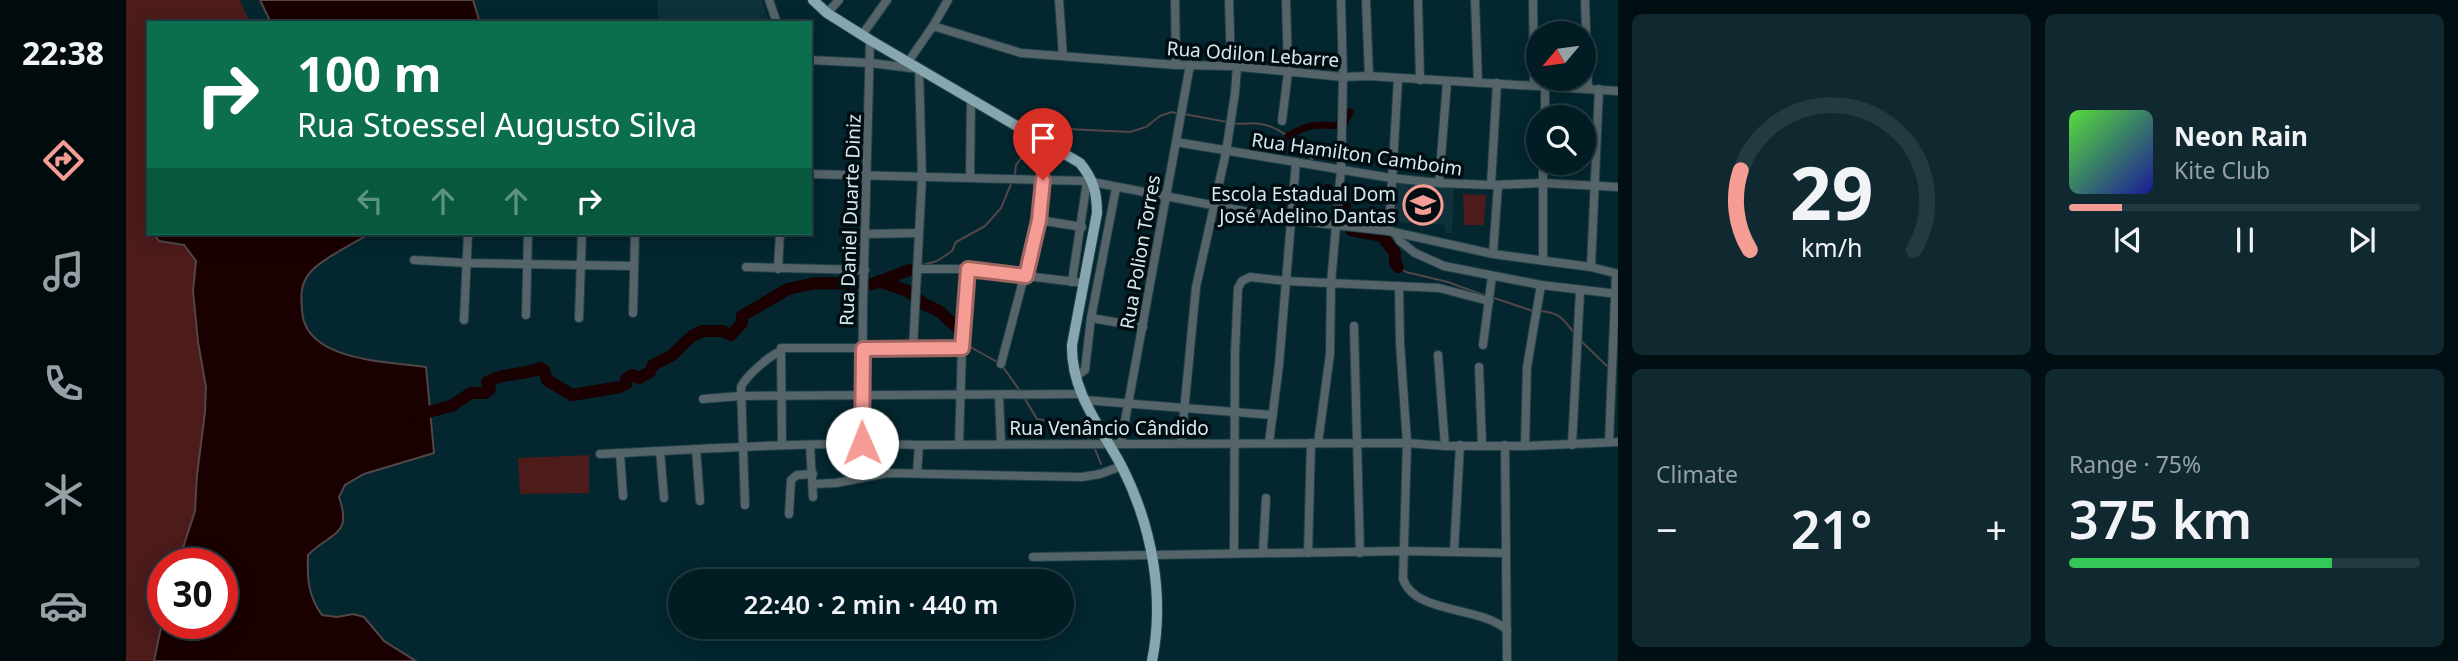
<!DOCTYPE html>
<meta charset="utf-8">
<style>
:root{--surface:#021c23;--page:#102930;--text:#f1f3f6;--muted:#96a1a6;--line:#233a41;--accent:#f59c95}
body{margin:0;font-family:"Noto Sans",sans-serif;background:var(--page);color:var(--text);height:100vh;display:flex;flex-direction:column;font-size:26px;white-space:nowrap}
*{box-sizing:border-box;margin:0}
p{font-size:23px;color:var(--muted)}
.icon{flex:none;width:38px;height:38px;fill:none;stroke:currentColor;stroke-width:2;stroke-linecap:round;stroke-linejoin:round}
.map{position:relative;flex:1;overflow:hidden}
.panel{display:flex;flex-direction:column;gap:14px;padding:14px;background:#010f13;width:840px}
.panel>*{flex:none}
.banner{position:absolute;left:21px;top:21px;width:665px;height:214px;border-radius:0px;box-shadow:0 4px 18px #0003,0 0 0 2px var(--line);background:#0b6e4f;color:#fff;overflow:hidden}
.needle{width:46px;rotate:241deg}
.controls{position:absolute;left:1400px;top:21px;display:grid;gap:14px}
.controls a{display:grid;place-items:center;width:70px;height:70px;border-radius:50%;background:var(--surface);box-shadow:0 4px 18px #0003,0 0 0 2px var(--line);font-size:35px}
.speed{position:absolute;left:21px;top:548px;display:flex;gap:14px;font-size:35px;font-weight:700;text-align:center}
.speed>*{display:grid;place-content:center;width:91px;height:91px;border-radius:50%;background:var(--surface);box-shadow:0 4px 18px #0003,0 0 0 2px var(--line);line-height:1}
.speed .limit{border:10px solid #d22;background:#fff;color:#111}
.pin{position:absolute;display:grid;place-items:center;width:60px;height:60px;color:#fff;margin:-72px -30px;border-radius:50% 50% 50% 0;rotate:-45deg;box-shadow:0 0 7px #0007}
.pin .icon{rotate:45deg}
.me{position:absolute;width:77px;margin:-38px;rotate:359deg;stroke-linejoin:round;filter:drop-shadow(0 0 5px #0008)}
.turn{display:flex;align-items:center;gap:24px;height:147px;padding:0 35px;font-size:32px}
.turn .icon{width:91px;height:91px;stroke-width:2.5}
.turn b{display:block;font-size:49px;line-height:60px}
.lanes{display:flex;align-items:center;height:66px;padding:0 35px;background:#0003;justify-content:center;gap:35px;direction:ltr}
.lanes .off{opacity:.35}
.big{font-size:52px;font-weight:600;line-height:1.1}
.panel .card{flex:1;display:flex;flex-direction:column;justify-content:center;gap:10px;min-width:0;padding:0 24px;border-radius:10px;background:var(--page)}
.panel .dial{align-items:center;gap:0}
.dial svg{height:182px;overflow:visible;fill:none;stroke:var(--line);stroke-width:7;stroke-linecap:round;text-anchor:middle}
.dial text{fill:var(--text);stroke:none}
.song{display:flex;align-items:center;gap:21px}
.cover{width:84px;height:84px;border-radius:10px;background:linear-gradient(135deg,hsl(110 70% 55%),hsl(240 70% 35%))}
.played{height:7px;border-radius:4px;background:linear-gradient(90deg,var(--accent) 15%,var(--line) 15%)}
.keys{display:flex;justify-content:space-around;direction:ltr}
.heat{display:flex;justify-content:space-between;align-items:center;font-size:38px;direction:ltr}
.charge{height:10px;border-radius:5px;background:linear-gradient(90deg,#34c759 75%,var(--line) 0)}
.panel .tiles{flex:1;display:grid;gap:14px;grid-template-columns:repeat(2,1fr)}
.trip{position:absolute;left:542px;top:569px;width:406px;height:70px;border-radius:35px;background:var(--surface);box-shadow:0 4px 18px #0003,0 0 0 2px var(--line);font-weight:600;line-height:70px;text-align:center}
main{display:flex;flex:1;min-height:0}
.menu{display:flex;flex-direction:column;width:126px;justify-content:space-around;align-items:center;background:#010b0e;color:var(--muted)}
.menu .icon{width:49px;height:49px}
.menu .on{color:var(--accent)}
.menu b{font-size:32px;color:var(--text)}
.map>svg:first-child{display:block}
</style>
<main>
<nav class="menu">
<b>22:38</b>
<svg class="icon on" aria-label="directions" viewBox="0 0 24 24"><path d="M12 3l9 9-9 9-9-9zM9 14v-3h6M13 9l2 2-2 2"/></svg>
<svg class="icon" aria-label="music" viewBox="0 0 24 24"><path d="M9 18V5l10-2v13"/><circle cx="6" cy="18" r="3"/><circle cx="16" cy="16" r="3"/></svg>
<svg class="icon" aria-label="phone" viewBox="0 0 24 24"><path d="M5 4h4l2 5-3 2q2 4 5 5l2-3 5 2v4C11 20 4 13 5 4z"/></svg>
<svg class="icon" aria-label="climate" viewBox="0 0 24 24"><path d="M12 3v18M4 7l16 10M4 17L20 7"/></svg>
<svg class="icon" aria-label="car" viewBox="0 0 24 24"><path d="M5 17H2v-5l4-1 3-4h7l3 4 3 1v5h-3M9 17h6M6 11h13"/><circle cx="7" cy="17" r="2"/><circle cx="17" cy="17" r="2"/></svg>
</nav>
<div class="map">
<svg width="1492" height="661" viewBox="0 0 1492 661">
<rect width="100%" height="100%" fill="#03262f"/>
<g fill="#0e313a">
<path d="M532,0H636L643,23H531Z"/>
<path d="M1268,183L1328,188L1326,233H1319L1318,225L1266,222Z"/>
</g>
<g fill="#4c1b1a">
<path d="M0,0H114L124,23H23V233H27L33,241L58,245L70,262L67,291L72,342L80,387L79,412L71,475L69,511L52,563L37,564V618L28,661H0Z"/>
<path d="M1337,194L1360,195L1358,225H1338Z"/>
<path d="M463,455V493L394,494L392,458Z"/>
</g>
<g fill="#1a0000" stroke="#524648" stroke-width="2">
<path d="M134,0H347L354,23H145Z"/>
<path d="M27,233H245C230,242 192,261 183,274C174,285 175,297 176,310C178,362 262,361 300,367L308,453L238,474L219,485L213,497C227,537 204,532 182,555C181,578 182,596 196,615L211,617L227,614L238,617L258,641L290,661H28L37,618V623H96V564L52,563L69,511L71,475L79,412L80,387L72,342L67,291L70,261L58,245L33,241Z"/>
</g>
<g fill="none" stroke-linecap="round" stroke-linejoin="round">
<g stroke="#524648" stroke-width="2">
<path d="M1058,114L1101,122"/>
<path d="M1106,123C1116,125 1125,122 1135,124C1160,128 1172,148 1190,163"/>
<path d="M913,136L920,128L1004,132L1020,127L1034,116L1046,112L1053,114"/>
<path d="M889,174L890,165L907,142"/>
<path d="M797,265L811,261L826,251L830,242L859,226L875,208L885,184"/>
<path d="M1272,267L1280,272L1322,282L1360,296"/>
<path d="M1365,297L1407,311"/>
<path d="M1412,311C1434,312 1436,318 1449,334"/>
<path d="M1455,341L1481,366"/>
<path d="M839,344L873,363"/>
<path d="M877,367L894,391"/>
<path d="M899,399L911,419L952,427L965,441"/>
<path d="M969,449L975,464"/>
</g>
<path stroke="#1a0000" stroke-width="7" d="M1162,136C1173,130 1182,125 1195,125C1203,125 1210,127 1218,124L1224,112"/>
<g stroke="#1a0000" stroke-width="12">
<path d="M1202,190L1219,206L1220,219"/>
<path d="M1225,230L1256,236L1269,253V263L1272,267"/>
<path d="M753,281L782,291L798,304L813,311L833,329L839,344"/>
<path d="M291,415L325,406L345,393H359L364,389L361,382C377,372 397,376 414,368L418,370L421,380L446,395L494,387L500,384V379L506,375L513,378L524,372L527,365L545,356L566,336L577,331H597L605,335L616,323V316L662,289L690,283L747,284L783,270"/>
</g>
<g stroke="#21414a" stroke-width="10">
<g id="minor">
<path d="M643,0L651,23"/>
<path d="M933,0L937,56"/>
<path d="M1049,0L1050,65"/>
<path d="M1103,0L1105,66"/>
<path d="M1240,0L1243,76"/>
<path d="M1292,0L1294,80"/>
<path d="M1349,0L1352,82"/>
<path d="M1407,0L1408,84"/>
<path d="M1459,0L1462,88"/>
<path d="M701,13L713,0"/>
<path d="M807,26L822,0"/>
<path d="M736,35L761,0"/>
<path d="M684,60L745,63L793,69L796,177L787,348"/>
<path d="M782,62L807,26L895,53L1050,65L1105,66L1217,77L1243,76L1492,91"/>
<path d="M1419,117V86"/>
<path d="M1156,121L1162,72L1160,0"/>
<path d="M1050,142L1265,178L1313,183L1365,185L1417,183L1492,187"/>
<path d="M684,174L961,181L1164,220L1263,231L1367,254L1465,267L1492,274"/>
<path d="M844,178L845,99"/>
<path d="M1313,183L1321,82"/>
<path d="M1365,185L1371,83"/>
<path d="M913,220L956,227"/>
<path d="M1263,231L1272,79"/>
<path d="M1269,233L1274,241L1289,253L1318,266L1415,285L1492,294"/>
<path d="M739,234L791,233"/>
<path d="M1367,254L1372,185"/>
<path d="M288,260L341,263L507,266"/>
<path d="M1417,261V163"/>
<path d="M620,267L739,270"/>
<path d="M1465,267L1473,89"/>
<path d="M652,269L654,233"/>
<path d="M791,269H842L958,283"/>
<path d="M946,282L961,181"/>
<path d="M1273,286L1274,343L1281,443L1277,579C1290,615 1353,605 1381,630"/>
<path d="M507,313L509,233"/>
<path d="M400,315L402,233"/>
<path d="M453,318L456,233"/>
<path d="M965,318L1017,327"/>
<path d="M338,320L342,233"/>
<path d="M1228,326L1234,553"/>
<path d="M1357,345L1366,276"/>
<path d="M1312,355L1319,446"/>
<path d="M875,364L913,220L917,180"/>
<path d="M1353,367L1356,444"/>
<path d="M949,377L959,370L965,318L990,188"/>
<path d="M873,396L875,444"/>
<path d="M577,399L614,396L955,394"/>
<path d="M958,400L1147,415"/>
<path d="M1483,442L1490,274"/>
<path d="M736,443L737,306L744,40"/>
<path d="M995,443L1064,65"/>
<path d="M1055,443L1070,287L1100,152L1109,93L1111,67"/>
<path d="M1143,443L1153,365L1170,162"/>
<path d="M1192,443L1204,354L1205,283L1215,169L1217,77L1215,0"/>
<path d="M656,445L655,348H836"/>
<path d="M684,445L687,497"/>
<path d="M833,445L836,348L842,269"/>
<path d="M1379,445L1381,661"/>
<path d="M1446,445L1454,291"/>
<path d="M1399,446L1401,367L1415,285"/>
<path d="M570,449L574,501"/>
<path d="M534,451L538,498"/>
<path d="M494,453L497,496"/>
<path d="M474,454C581,449 687,441 793,445L1281,443L1319,446H1399L1492,442"/>
<path d="M791,473L793,445"/>
<path d="M688,484L710,483L761,473L956,477L974,474L996,466"/>
<path d="M619,505L615,387C620,376 644,355 655,351"/>
<path d="M663,514L665,480L671,475L687,474"/>
<path d="M1137,552L1140,498"/>
<path d="M1328,552L1334,445"/>
<path d="M1108,553L1109,353L1112,288L1116,281L1124,277L1159,281L1313,288L1363,301"/>
<path d="M1182,553L1185,443"/>
<path d="M907,557L1277,551L1379,553"/>
</g>
</g>
<g stroke="#21414a" stroke-width="12">
<path id="major" d="M687,0L701,13L744,40L954,163C967,179 971,192 971,213L946,345C945,393 975,427 996,467C1026,526 1039,597 1026,661"/>
</g>
<use href="#minor" stroke="#556468" stroke-width="8"/>
<use href="#major" stroke="#88a6af" stroke-width="10"/>
</g>
<g fill="none" stroke-linecap="round" stroke-linejoin="round">
<g stroke="#9f6561" stroke-width="18">
<path id="route" d="M736,443L737,349L836,348L842,269L900,276L913,220L917,180"/>
</g>
<use href="#route" stroke="#f59c95" stroke-width="12"/>
</g>
<defs>
<g id="school-ring" transform="scale(2.0125)"><circle r="9.5" fill="#020d11" stroke="#f59c95" stroke-width="1.5"/><path d="M0-5L7-2L0 1L-7-2ZM-4 1L0 2.5L4 1V4Q0 6-4 4Z" fill="#f59c95"/></g>
</defs>
<g fill-rule="evenodd">
<use href="#school-ring" x="1297" y="205"/>
</g>
<g text-anchor="middle" dominant-baseline="central" stroke-width="7" stroke-linejoin="round" paint-order="stroke">
<g font-size="19" fill="#d6e9ef" stroke="#020d11">
<text transform="translate(1127 54) rotate(4)">Rua Odilon Lebarre</text>
<text transform="translate(1231 154) rotate(8)">Rua Hamilton Camboim</text>
<text transform="translate(724 220) rotate(-88)">Rua Daniel Duarte Diniz</text>
<text transform="translate(1014 252) rotate(-80)">Rua Polion Torres</text>
<text x="983" y="428">Rua Venâncio Cândido</text>
</g>
<g font-size="19" fill="#d6e9ef" stroke="#020d11" text-anchor="end">
<text x="1270" y="194">Escola Estadual Dom<tspan x="1270" dy="22">José Adelino Dantas</tspan></text>
</g>
</g>
</svg>
<div class="controls">
<a><svg class="needle" viewBox="-14 -14 28 28"><path d="M0-13l5 13h-10z" fill="#e53935"/><path d="M0 13l5-13h-10z" fill="#96a1a6"/></svg></a>
<a><svg class="icon" aria-label="search" viewBox="0 0 24 24"><circle cx="10" cy="10" r="6"/><path d="M15 15l6 6"/></svg></a>
</div>
<div class="speed"><div class="limit">30</div></div>
<div class="pin" style="left:917px;top:180px;background:#d93025"><svg class="icon" aria-label="arrive" viewBox="0 0 24 24"><path d="M6 21V4h12l-3 4 3 4H6"/></svg></div>
<svg class="me" style="left:736px;top:443px" viewBox="-20 -20 40 40"><circle r="19" fill="#fff"/><path d="M0-13L10 11 0 6-10 11z" fill="#f59c95"/></svg>
<div class="trip">22:40 · 2 min · 440 m</div>
<div class="banner">
<div class="turn"><svg class="icon" aria-label="right" viewBox="0 0 24 24"><path d="M7 20v-9h11M14 6l5 5-5 5"/></svg><div><b>100 m</b>Rua Stoessel Augusto Silva</div></div>
<div class="lanes"><svg class="icon off" aria-label="left" viewBox="0 0 24 24"><path d="M17 20v-9H6M10 6l-5 5 5 5"/></svg><svg class="icon off" aria-label="ahead" viewBox="0 0 24 24"><path d="M12 20V5M6 11l6-6 6 6"/></svg><svg class="icon off" aria-label="ahead" viewBox="0 0 24 24"><path d="M12 20V5M6 11l6-6 6 6"/></svg><svg class="icon" aria-label="right" viewBox="0 0 24 24"><path d="M7 20v-9h11M14 6l5 5-5 5"/></svg></div>
</div>
</div>
<section class="panel">
<div class="tiles">
<div class="card dial"><svg viewBox="0 0 100 80">
<path d="M14 69A42 42 0 1 1 86 69"/>
<path d="M14 69A42 42 0 0 1 10 34" stroke="#f59c95"/>
<text x="50" y="56" font-size="32" font-weight="700">29</text>
<text x="50" y="72" font-size="11">km/h</text>
</svg></div>
<div class="card">
<div class="song"><i class="cover"></i><div><b>Neon Rain</b><p>Kite Club</p></div></div>
<div class="played"></div>
<div class="keys"><svg class="icon" aria-label="previous" viewBox="0 0 24 24"><path d="M18 5L8 12l10 7zM5 5v14"/></svg><svg class="icon" aria-label="pause" viewBox="0 0 24 24"><path d="M8 5v14M16 5v14"/></svg><svg class="icon" aria-label="next" viewBox="0 0 24 24"><path d="M6 5l10 7-10 7zM19 5v14"/></svg></div>
</div>
<div class="card"><p>Climate</p>
<div class="heat"><a>−</a><b class="big">21°</b><a>+</a></div>
</div>
<div class="card"><p>Range · 75%</p><b class="big">375 km</b><div class="charge"></div></div>
</div>
</section>
</main>
